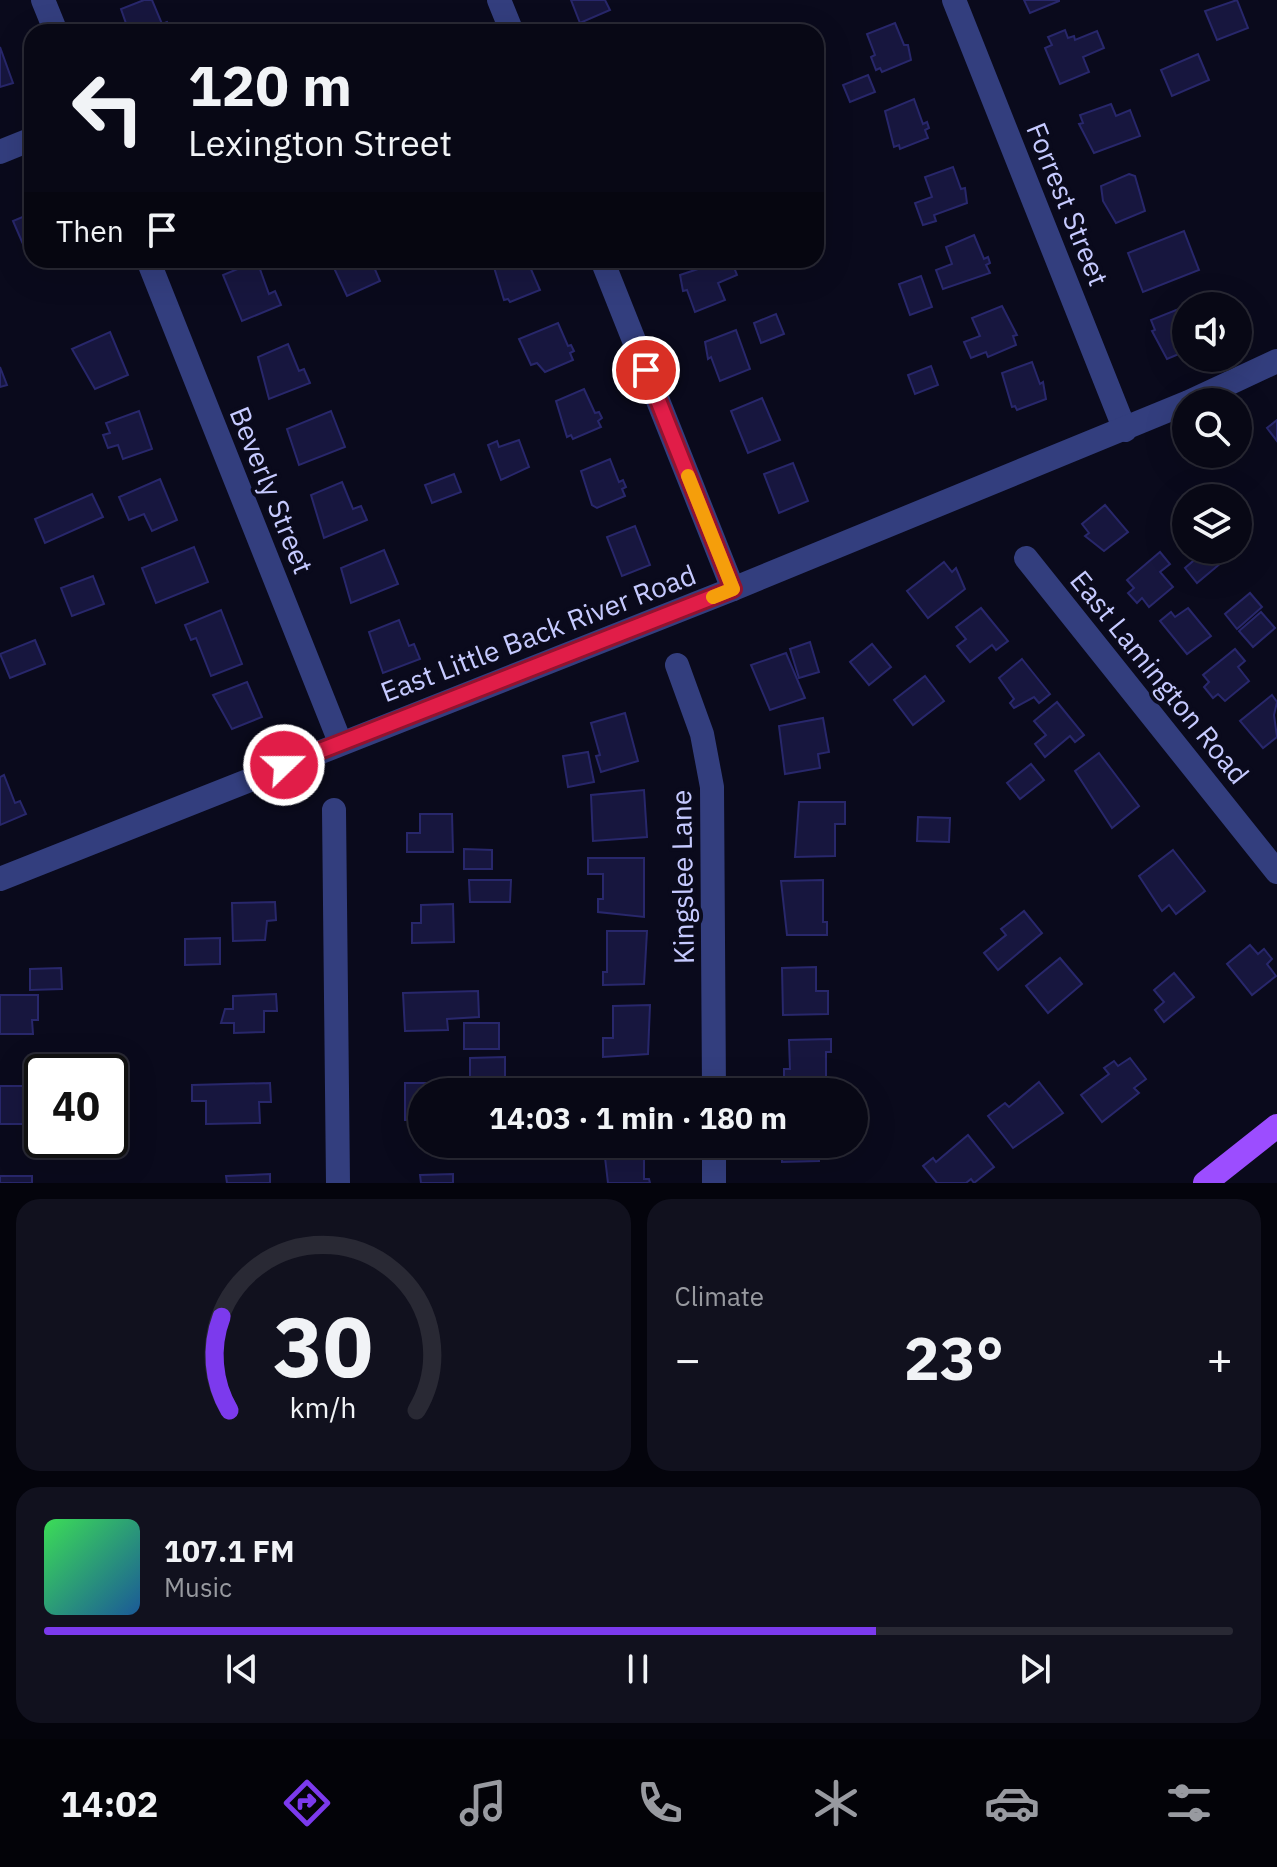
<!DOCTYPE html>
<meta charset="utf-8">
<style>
:root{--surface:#080815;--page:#11111e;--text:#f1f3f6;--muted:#989aa0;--line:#292934;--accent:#7c3aed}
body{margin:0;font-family:"IBM Plex Sans",sans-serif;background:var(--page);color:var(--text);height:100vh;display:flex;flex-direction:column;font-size:30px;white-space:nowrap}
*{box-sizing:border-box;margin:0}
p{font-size:26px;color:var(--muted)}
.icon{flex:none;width:44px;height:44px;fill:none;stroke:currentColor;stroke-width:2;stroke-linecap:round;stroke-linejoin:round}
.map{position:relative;height:1183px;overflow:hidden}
.sheet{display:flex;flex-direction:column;gap:16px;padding:16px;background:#04040c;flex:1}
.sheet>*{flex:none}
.top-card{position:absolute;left:24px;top:24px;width:800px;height:244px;border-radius:24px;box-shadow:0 8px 32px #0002,0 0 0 2px var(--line);background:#080815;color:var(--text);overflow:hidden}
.buttons{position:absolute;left:1172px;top:292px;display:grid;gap:16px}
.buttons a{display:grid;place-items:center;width:80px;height:80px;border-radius:50%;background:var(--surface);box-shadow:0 8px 32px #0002,0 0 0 2px var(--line);font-size:40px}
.speed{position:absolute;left:24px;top:1054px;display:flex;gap:16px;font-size:40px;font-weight:700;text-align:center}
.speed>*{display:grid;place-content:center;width:104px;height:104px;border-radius:50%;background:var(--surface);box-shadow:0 8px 32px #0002,0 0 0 2px var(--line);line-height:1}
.speed .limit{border:4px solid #111;border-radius:12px;background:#fff;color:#111}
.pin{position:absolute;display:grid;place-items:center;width:68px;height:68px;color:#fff;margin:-34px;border:4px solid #fff;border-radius:50%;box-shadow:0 2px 8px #0007}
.me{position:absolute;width:88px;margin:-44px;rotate:68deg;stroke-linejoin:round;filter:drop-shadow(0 0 6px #0008)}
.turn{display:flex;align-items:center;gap:28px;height:168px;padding:0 32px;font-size:36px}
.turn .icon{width:104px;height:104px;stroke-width:2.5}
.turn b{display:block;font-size:56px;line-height:68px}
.then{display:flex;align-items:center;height:76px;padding:0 32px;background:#0003;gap:16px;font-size:30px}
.big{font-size:60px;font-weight:800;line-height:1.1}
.sheet .card{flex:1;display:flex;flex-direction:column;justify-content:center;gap:12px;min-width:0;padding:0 28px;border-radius:24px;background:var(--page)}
.sheet .dial{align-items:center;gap:0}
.dial svg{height:208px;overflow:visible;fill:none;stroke:var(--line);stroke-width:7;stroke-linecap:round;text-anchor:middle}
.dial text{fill:var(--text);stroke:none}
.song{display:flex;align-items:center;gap:24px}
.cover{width:96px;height:96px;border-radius:12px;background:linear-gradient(135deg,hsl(130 70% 55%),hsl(210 70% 35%))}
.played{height:8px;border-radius:4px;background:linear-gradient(90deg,var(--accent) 70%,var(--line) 70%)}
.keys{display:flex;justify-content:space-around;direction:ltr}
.heat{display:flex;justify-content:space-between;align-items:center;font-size:44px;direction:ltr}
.sheet .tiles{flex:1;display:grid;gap:16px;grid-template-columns:1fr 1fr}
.card:last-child{grid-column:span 2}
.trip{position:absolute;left:408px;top:1078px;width:460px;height:80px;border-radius:40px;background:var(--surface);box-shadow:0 8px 32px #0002,0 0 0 2px var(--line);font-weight:800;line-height:80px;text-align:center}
.tabs{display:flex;height:128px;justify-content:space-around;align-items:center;background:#030308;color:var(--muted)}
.tabs .icon{width:56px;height:56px}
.tabs .on{color:var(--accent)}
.tabs b{font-size:36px;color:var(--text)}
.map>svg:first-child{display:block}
</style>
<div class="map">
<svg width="1277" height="1183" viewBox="0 0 1277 1183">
<rect width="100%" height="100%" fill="#0a0a1c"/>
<g fill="#17163e" stroke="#28276b" stroke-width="2">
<path d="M144,0H152L162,24L167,22L171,32H129L121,9Z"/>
<path d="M571,0H605L610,10L580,23Z"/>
<path d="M1024,0H1059V1L1030,13Z"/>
<path d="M1237,0L1248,28L1217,40L1205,11Z"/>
<path d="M895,23L904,45H908L911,60L882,72L880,68L876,70L871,57L875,55L867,34Z"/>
<path d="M1065,30L1068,38L1074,36L1075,40L1097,31L1104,48L1083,57L1089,72L1060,84L1045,48L1052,45L1048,37Z"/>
<path d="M0,47L13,83L0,87Z"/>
<path d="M1198,54L1209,80L1172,96L1161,70Z"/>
<path d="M868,75L875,92L850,102L843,85Z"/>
<path d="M914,99L923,124L927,122L929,128L925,130L928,138L900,149L899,145L894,147L885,111Z"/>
<path d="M1111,104L1116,116L1130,110L1140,136L1094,153L1079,124L1083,123L1080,115Z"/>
<path d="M953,167L961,189L965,188L967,203L934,215L936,221L923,225L915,203L932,197L925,177Z"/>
<path d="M1129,174L1135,176L1145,211L1116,223L1103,201L1101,186Z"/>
<path d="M32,213V257L29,258L13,221Z"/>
<path d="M1184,231L1199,270L1143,292L1128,253Z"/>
<path d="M974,235L984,259L988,257L990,263L986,265L990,273L943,289L936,270L952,264L946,247Z"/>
<path d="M352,260H371L380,281L347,296L334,268Z"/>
<path d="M502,260H527L540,290L510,302L508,299L504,300L493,264Z"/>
<path d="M725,260H731L737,275L718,283L725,300L695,312L687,290L683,291L680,275Z"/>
<path d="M257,261L269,294L275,291L281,305L242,321L223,275Z"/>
<path d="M921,276L932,307L910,315L899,284Z"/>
<path d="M1002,306L1017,335L1013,336L1016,345L988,357L986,352L971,358L964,342L980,336L972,318Z"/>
<path d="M1181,308L1186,311V351L1167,359L1152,331L1155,330L1151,320Z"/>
<path d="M776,314L784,334L761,343L754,323Z"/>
<path d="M558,323L568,346L571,345L574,351L570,353L573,360L545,372L537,363L531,365L519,339Z"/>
<path d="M736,330L750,369L720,381L711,357L708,359L705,342Z"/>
<path d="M110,332L128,375L95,389L72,349Z"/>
<path d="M288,344L299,371L304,369L310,383L269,399L258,357Z"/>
<path d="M1032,362L1040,384L1043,382L1046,399L1017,410L1015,406L1012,407L1002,373Z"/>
<path d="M931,366L938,385L915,394L908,375Z"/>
<path d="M0,367L7,385L0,387Z"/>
<path d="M584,389L595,413L599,412L602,418L598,421L601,427L573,439L571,435L567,437L556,401Z"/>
<path d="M762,398L780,440L748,453L731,411Z"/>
<path d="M139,411L152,449L123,459L118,445L108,448L103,435L110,433L106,423Z"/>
<path d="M331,411L345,447L299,465L287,429Z"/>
<path d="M1277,420V441L1267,428Z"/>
<path d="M519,440L529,467L501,480L488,445L497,441L499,447Z"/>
<path d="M610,459L619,482L623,480L626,487L622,489L625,496L597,508L592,505L581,471Z"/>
<path d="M793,463L808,501L779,513L764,474Z"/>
<path d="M454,474L461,492L432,503L425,485Z"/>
<path d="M160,479L177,520L152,531L144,514L129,520L119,497Z"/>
<path d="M342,482L353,509L361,506L367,520L324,538L311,495Z"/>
<path d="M92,494L103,517L45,543L35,519Z"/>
<path d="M1105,505L1128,532L1104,551L1085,536L1089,533L1082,524Z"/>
<path d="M635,526L650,565L622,576L607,537Z"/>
<path d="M194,547L208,582L156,603L142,568Z"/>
<path d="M384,550L398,584L351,603L341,568Z"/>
<path d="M1206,550H1220L1227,558L1197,583L1185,568Z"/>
<path d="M1160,552L1170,564L1160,572L1173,587L1149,607L1142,598L1137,603L1128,593L1134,588L1127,580Z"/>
<path d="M944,562L952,572L956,568L965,589L928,618L907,591Z"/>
<path d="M93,576L104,604L72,616L61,588Z"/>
<path d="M1250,593L1262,607L1237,629L1225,614Z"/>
<path d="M981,608L1008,641L996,650L992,645L970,662L957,646L966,639L956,627Z"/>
<path d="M1188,608L1211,636L1187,654L1160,621L1171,612L1175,617Z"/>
<path d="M221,610L242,664L211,676L196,638L191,640L185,625Z"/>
<path d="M1261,612L1275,628L1253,647L1239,631Z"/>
<path d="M399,620L409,646L414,644L420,659L383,673L369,632Z"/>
<path d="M35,640L45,664L10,678L0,654Z"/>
<path d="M810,642L819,672L799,678L790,649Z"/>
<path d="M872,644L891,667L869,685L850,662Z"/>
<path d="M1235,649L1245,661L1238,667L1249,681L1225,701L1218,694L1213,698L1204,687L1209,682L1203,675Z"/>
<path d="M786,653L805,698L770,710L751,665Z"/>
<path d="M1022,659L1050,694L1039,703L1034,697L1014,708L1010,703L1014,699L999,678Z"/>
<path d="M925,676L944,701L913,725L894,700Z"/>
<path d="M247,682L262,717L232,729L213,695Z"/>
<path d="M1272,695L1277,702L1274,715L1277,737L1263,748L1240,721Z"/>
<path d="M1057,702L1084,735L1075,742L1070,736L1045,757L1035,744L1046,735L1034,721Z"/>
<path d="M625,713L638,761L601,772L596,756L600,755L591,723Z"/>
<path d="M823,718L829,752L818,754L820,768L785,774L779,726Z"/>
<path d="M588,752L594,782L568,787L563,756Z"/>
<path d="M1099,753L1139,806L1112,828L1075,771Z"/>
<path d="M1031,764L1044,780L1020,799L1007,783Z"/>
<path d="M4,775L15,803L20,801L26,814L0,825V777Z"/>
<path d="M644,790L647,837L593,841L591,795Z"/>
<path d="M799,802H845V824H835V856L795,857Z"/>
<path d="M420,814H452L453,852H407V833H420Z"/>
<path d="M918,817L950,818L949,842L917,841Z"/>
<path d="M464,849L492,850V869H464Z"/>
<path d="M1173,850L1205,891L1176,914L1169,905L1162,911L1139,876Z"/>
<path d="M588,858H644V917L598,912V899H603V874H588Z"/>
<path d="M469,880H511L510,902H470Z"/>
<path d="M823,880V922H827V935H787L781,881Z"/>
<path d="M275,902L276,920L267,921L265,940L233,941L232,903Z"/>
<path d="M453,904L454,942L412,943V923H421V905Z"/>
<path d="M1024,911L1042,933L998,970L984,953L1006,935L1001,929Z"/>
<path d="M607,931H647L644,984L603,985V972H607Z"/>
<path d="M220,938V964L185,965V939Z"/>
<path d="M1250,945L1258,954L1264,949L1272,959L1267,964L1276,976L1252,995L1227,964Z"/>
<path d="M1060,958L1082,984L1048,1013L1026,986Z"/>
<path d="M816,967V991H828V1014L783,1015L782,968Z"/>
<path d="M61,968L62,989L30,990V969Z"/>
<path d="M1174,973L1194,997L1164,1022L1155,1010L1164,1002L1154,990Z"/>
<path d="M478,991L479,1017L447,1019L448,1030L405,1031L403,993Z"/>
<path d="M276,994L277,1011H264V1032L234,1033V1023H221L225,1009H233V996Z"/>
<path d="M0,995H38V1020H32L33,1034H0Z"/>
<path d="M650,1005L648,1054L603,1057V1038H613V1006Z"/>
<rect x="464" y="1023" width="35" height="26"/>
<path d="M831,1039V1052H826V1092H784V1069H790L789,1040Z"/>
<path d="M505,1057V1082L470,1083V1058Z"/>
<path d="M1130,1058L1146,1079L1134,1088L1139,1093L1102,1122L1081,1095L1109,1074L1104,1068L1114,1061L1118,1066Z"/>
<path d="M605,1077L645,1078V1092H609L605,1089Z"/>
<path d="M1039,1082L1063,1113L1013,1148L988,1116L1005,1103L1009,1107Z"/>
<path d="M270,1083L271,1102H259L260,1123L206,1124V1101H192V1085Z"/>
<path d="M405,1083H447V1090L471,1092H422V1120H405Z"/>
<rect x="0" y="1086" width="32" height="38"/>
<path d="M968,1135L994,1167L974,1183L971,1179L966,1183H937L923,1166L933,1158L936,1162Z"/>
<path d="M782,1144H818L819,1161L782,1162Z"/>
<path d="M604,1149H644V1179H649L650,1183H608Z"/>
<path d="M270,1174V1183H227L226,1176Z"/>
<path d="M453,1174V1183H421L420,1175Z"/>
<rect x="0" y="1176" width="32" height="7"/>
</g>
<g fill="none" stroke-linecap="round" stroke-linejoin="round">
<g stroke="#333e7e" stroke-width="24">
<path d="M43,0L56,32"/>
<path d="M499,0L512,32"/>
<path d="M954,0L1125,430"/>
<path d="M0,152L32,139"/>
<path d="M148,260L340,742"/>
<path d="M602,260L733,589"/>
<path d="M1189,402L1277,361"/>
<path d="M1026,558L1277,872"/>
<path d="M677,665L702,734L712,787L714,1092"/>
<path d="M334,810L338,1183"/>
<path d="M0,879L733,589L1186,403"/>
<path d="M714,1144V1183"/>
</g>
<path stroke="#9c4dff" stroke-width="24" d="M1205,1183L1277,1126"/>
</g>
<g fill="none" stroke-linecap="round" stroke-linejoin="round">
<g stroke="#92132f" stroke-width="20">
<path id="route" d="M284,765L733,589L646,370"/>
</g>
<use href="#route" stroke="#e11d48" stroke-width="14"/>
<path stroke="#f59e0b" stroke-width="14" d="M688,476L733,589L713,597"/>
</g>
<g text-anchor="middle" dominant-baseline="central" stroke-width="8" stroke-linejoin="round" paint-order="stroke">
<g font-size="28" fill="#c6caff" stroke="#0a0a1c">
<text transform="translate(1068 204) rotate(68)">Forrest Street</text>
<text transform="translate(272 490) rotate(68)">Beverly Street</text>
<text transform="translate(538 633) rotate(-21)">East Little Back River Road</text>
<text transform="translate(1160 677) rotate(51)">East Lamington Road</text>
<text transform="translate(682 877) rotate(-91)">Kingslee Lane</text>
</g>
</g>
</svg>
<div class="buttons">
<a><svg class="icon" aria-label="sound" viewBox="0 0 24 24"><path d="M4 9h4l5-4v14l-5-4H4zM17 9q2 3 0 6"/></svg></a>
<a><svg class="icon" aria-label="search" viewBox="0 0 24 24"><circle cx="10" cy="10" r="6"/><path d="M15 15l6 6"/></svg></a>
<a><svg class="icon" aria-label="layers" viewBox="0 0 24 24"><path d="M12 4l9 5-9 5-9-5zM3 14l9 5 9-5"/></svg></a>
</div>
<div class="speed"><div class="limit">40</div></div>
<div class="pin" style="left:646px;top:370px;background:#d93025"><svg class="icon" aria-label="arrive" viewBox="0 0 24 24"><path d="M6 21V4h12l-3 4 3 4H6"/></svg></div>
<svg class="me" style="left:284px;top:765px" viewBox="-20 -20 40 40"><circle r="17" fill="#e11d48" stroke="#fff" stroke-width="3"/><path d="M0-11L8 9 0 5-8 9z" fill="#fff"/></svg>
<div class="trip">14:03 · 1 min · 180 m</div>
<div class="top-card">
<div class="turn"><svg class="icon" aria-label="left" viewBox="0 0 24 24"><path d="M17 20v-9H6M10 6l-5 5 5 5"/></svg><div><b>120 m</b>Lexington Street</div></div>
<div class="then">Then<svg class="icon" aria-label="arrive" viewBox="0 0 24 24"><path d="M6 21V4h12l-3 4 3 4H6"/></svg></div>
</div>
</div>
<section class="sheet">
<div class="tiles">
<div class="card dial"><svg viewBox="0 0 100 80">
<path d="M14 69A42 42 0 1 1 86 69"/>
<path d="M14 69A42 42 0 0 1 11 33" stroke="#7c3aed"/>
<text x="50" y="56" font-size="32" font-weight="700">30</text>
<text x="50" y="72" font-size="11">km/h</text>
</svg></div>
<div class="card"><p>Climate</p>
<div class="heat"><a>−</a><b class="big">23°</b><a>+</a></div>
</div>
<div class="card">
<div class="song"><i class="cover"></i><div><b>107.1 FM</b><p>Music</p></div></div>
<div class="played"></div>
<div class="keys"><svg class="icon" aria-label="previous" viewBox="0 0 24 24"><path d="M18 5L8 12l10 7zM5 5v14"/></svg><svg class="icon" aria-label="pause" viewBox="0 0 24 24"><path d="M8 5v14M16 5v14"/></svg><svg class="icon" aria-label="next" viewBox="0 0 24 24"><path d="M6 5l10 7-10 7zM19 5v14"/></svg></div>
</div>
</div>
</section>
<nav class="tabs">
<b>14:02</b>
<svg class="icon on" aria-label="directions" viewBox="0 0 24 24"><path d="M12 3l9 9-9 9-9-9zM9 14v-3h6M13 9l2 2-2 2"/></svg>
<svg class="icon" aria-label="music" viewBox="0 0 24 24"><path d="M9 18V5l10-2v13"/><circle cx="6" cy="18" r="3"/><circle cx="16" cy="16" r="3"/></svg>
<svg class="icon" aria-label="phone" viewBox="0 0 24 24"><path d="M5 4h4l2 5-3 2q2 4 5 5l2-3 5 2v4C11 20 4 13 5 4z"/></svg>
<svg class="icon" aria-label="climate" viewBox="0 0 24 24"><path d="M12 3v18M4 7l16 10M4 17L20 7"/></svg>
<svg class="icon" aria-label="car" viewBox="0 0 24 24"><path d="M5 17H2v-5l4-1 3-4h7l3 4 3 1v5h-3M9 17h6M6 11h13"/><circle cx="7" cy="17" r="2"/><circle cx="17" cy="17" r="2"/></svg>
<svg class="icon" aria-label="filters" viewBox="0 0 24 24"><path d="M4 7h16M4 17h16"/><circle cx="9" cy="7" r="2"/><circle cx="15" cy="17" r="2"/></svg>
</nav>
